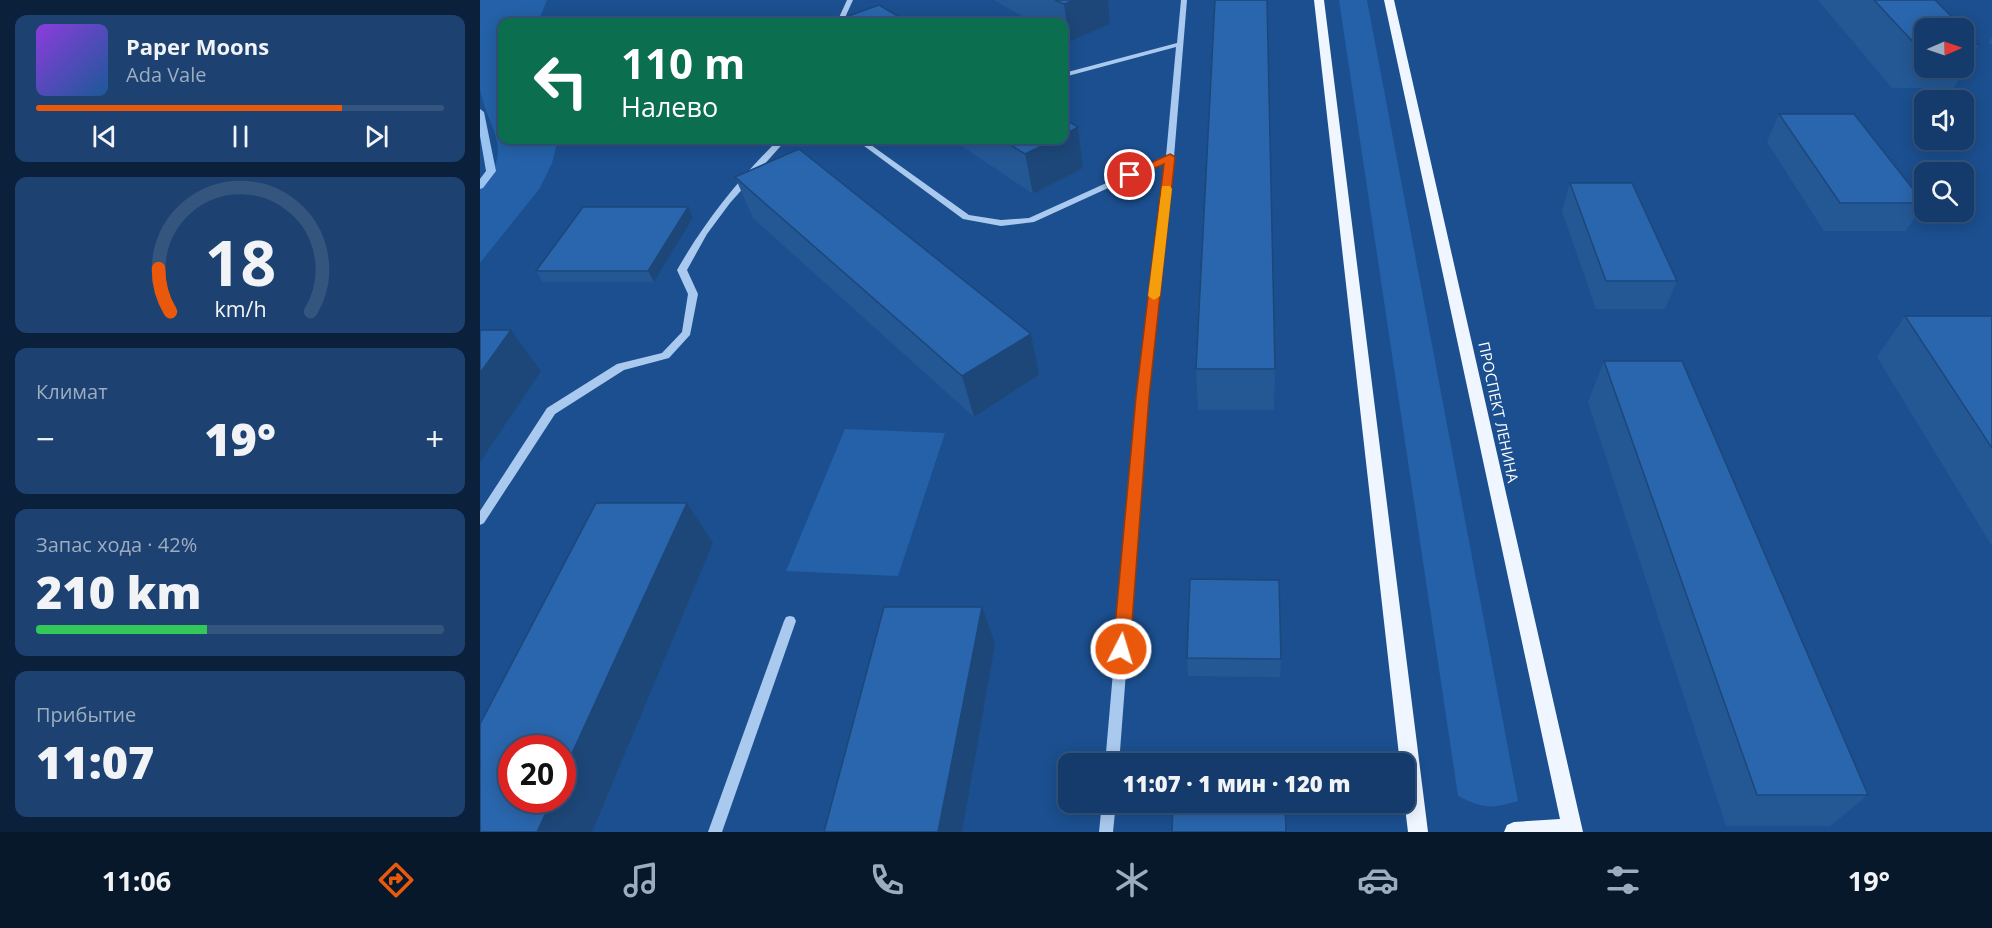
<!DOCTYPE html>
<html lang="ru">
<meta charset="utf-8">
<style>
:root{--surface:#143b6b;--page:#1d4271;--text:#f1f3f6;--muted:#9dadc1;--line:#33557e;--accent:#ea580c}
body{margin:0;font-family:"Open Sans",sans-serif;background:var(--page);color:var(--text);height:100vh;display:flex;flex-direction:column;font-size:22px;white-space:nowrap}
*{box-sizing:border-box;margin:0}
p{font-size:20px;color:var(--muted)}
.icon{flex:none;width:33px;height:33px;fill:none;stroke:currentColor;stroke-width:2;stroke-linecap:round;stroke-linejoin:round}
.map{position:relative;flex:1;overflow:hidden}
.sheet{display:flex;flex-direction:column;gap:15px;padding:15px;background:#0b203b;width:480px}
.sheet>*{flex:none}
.top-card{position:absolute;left:18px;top:18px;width:570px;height:126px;border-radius:12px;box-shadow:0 3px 15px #0003,0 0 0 2px var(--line);background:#0b6e4f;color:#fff;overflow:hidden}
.needle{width:39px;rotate:88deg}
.fabs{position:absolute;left:1434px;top:18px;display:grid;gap:12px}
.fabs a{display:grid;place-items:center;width:60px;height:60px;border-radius:12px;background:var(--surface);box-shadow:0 3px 15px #0003,0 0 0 2px var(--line);font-size:30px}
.speed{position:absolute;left:18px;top:735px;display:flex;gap:12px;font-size:30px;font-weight:700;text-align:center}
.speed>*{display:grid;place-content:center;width:78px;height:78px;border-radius:50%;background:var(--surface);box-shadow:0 3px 15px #0003,0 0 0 2px var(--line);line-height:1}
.speed .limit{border:9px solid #d22;background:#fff;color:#111}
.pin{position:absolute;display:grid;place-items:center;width:51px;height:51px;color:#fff;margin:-26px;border:3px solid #fff;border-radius:50%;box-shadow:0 2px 6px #0007}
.me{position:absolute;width:66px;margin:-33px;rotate:5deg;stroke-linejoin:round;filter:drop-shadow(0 0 4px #0008)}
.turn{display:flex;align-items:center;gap:21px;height:126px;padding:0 24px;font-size:27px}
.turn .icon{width:78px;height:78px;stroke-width:2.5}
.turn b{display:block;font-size:42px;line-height:51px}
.big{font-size:45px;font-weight:800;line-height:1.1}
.sheet .card{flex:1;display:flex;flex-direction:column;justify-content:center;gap:9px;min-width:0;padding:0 21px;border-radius:12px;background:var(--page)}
.sheet .dial{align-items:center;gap:0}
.dial svg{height:156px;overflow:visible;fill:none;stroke:var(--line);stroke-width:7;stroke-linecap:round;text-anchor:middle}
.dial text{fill:var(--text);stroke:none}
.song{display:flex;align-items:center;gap:18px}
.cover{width:72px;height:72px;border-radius:9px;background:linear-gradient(135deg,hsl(270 70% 55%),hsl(210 70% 35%))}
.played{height:6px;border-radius:3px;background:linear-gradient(90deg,var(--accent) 75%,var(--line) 75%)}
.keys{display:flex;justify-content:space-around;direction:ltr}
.heat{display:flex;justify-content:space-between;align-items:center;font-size:33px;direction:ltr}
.charge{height:9px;border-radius:4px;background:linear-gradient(90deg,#34c759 42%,var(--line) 0)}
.trip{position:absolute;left:578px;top:753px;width:357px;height:60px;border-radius:12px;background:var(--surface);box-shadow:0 3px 15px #0003,0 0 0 2px var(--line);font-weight:800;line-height:60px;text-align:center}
.tab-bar{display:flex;height:96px;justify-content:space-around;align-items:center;background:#08182b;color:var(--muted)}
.tab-bar .icon{width:42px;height:42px}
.tab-bar .active{color:var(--accent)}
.tab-bar b{font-size:27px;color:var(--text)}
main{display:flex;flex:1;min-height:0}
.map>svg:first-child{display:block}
</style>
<main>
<section class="sheet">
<div class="card">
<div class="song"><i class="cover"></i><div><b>Paper Moons</b><p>Ada Vale</p></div></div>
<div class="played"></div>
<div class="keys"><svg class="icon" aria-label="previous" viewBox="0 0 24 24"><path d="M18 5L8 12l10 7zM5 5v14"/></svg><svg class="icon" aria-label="pause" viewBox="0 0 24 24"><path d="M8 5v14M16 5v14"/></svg><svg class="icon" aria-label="next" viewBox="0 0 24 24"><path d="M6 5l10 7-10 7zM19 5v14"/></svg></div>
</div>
<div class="card dial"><svg viewBox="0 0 100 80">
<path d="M14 69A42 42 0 1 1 86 69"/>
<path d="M14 69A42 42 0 0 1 8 47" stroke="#ea580c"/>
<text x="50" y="56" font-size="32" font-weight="700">18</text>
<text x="50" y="72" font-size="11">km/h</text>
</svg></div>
<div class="card"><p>Климат</p>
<div class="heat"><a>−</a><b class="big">19°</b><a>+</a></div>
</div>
<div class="card"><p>Запас хода · 42%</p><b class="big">210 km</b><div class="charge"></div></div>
<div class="card"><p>Прибытие</p><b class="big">11:07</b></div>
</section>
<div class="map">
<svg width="1512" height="832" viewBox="0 0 1512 832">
<rect width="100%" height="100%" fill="#1b4f8f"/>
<g fill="#2461a8">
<path d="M0,0H67L58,22H22V140H78L72,163L60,188L0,263V188C36,149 8,131 0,89C0,66 0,25 0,0Z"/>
<path d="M859,0H887L1038,801C1011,809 1004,809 978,796Z"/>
<path d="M365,429L465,433L418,576L306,571Z"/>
</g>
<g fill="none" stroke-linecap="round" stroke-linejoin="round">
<path fill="#9cc4f0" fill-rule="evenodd" d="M0,109L4,112L16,171L3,188L0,189V179L6,171L0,136Z"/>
<g fill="#a9c9ee" fill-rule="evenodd">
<path d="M367,0H373L363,22H357Z"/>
<path d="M701,0H707L694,157L667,397L639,764H625L657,397L685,162L554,222L521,226L483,219L376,140H384L489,215L521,220L549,218L686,156L696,47L584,77V73L697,43Z"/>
<path d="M298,140H306L250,203L227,234L207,270L218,294L210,335L189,358L144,370L75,414L4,523L0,525V511L67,408L137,364L182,353L202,332L208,294L197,270C225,221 259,179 298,140Z"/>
<path d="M310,616L314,617L316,621L242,832H228L304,621L306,617Z"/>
<path d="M622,802H636L633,832H619Z"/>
</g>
<g fill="#f0f6ff" fill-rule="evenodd">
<path d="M834,0H844L948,832H928L924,799V764H920Z"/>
<path d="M904,0H914L1103,832H1024L1027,825L1034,822L1080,819Z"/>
</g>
</g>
<g fill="#245895">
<path d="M513,0H628L630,24L589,42L584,39V22H553Z"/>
<path d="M1338,0H1455L1444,28V68H1484V29L1499,44L1474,88H1412Z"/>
<path d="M1512,36V45L1508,43Z"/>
<path d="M1299,114L1444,203L1426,231H1344L1287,142Z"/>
<path d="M598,127L603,168L553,194L473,140H584Z"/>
<path d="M255,177L559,375L494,417L273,218Z"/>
<path d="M1090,183L1197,281L1185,309H1116L1082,211Z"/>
<path d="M213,218L174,282H63L56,271Z"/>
<path d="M1425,316H1512V546L1397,357Z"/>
<path d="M1124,361L1388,795L1350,826H1246L1108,402Z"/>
<path d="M716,369H795L794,410H718Z"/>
<path d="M707,658L801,659L800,677L708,676Z"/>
</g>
<g fill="#1d4779">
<path d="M594,0H628L630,24L589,42L584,4Z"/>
<path d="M598,127L603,168L553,194L545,154L574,140H584V135Z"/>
<path d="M208,207L213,218L174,282L168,271Z"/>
<path d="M31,330L61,371L0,462V373Z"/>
<path d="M551,334L559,375L494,417L482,376Z"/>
<path d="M207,503L233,543L112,832H57L72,800H82V775Z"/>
<path d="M502,607L515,644L482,832H458Z"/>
</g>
<g fill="#2a66ad" stroke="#1d4779" stroke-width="1.5">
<path d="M575,0H594L584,4Z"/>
<path d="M735,0H787L795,369H716Z"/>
<path d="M1394,0H1455L1483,28H1444V44H1435Z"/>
<path d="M399,5L428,22H352Z"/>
<path d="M1484,29L1499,44H1484Z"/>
<path d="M1299,114H1374L1444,203H1360Z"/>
<path d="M584,119L598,127L584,135Z"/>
<path d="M523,140H574L545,154Z"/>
<path d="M319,149L551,334L482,376L255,177Z"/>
<path d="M1090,183H1152L1197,281H1126Z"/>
<path d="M103,207H208L168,271H56Z"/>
<path d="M1425,316H1512V448Z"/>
<path d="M0,330H31L0,373Z"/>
<path d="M1124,361H1202L1388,795H1277Z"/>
<path d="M116,503H207L82,775V748H32V800H72L57,832H0V724Z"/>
<path d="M710,579L799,580L801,659L707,658Z"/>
<path d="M404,607H502L458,832H344Z"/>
<path d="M693,802H805L806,832H692Z"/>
</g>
<path fill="#ea580c" stroke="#983908" stroke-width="1.5" d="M690,154L695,157L669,397L650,649L647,654L641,656L635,654L633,649L656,397L684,164L654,177L650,178L645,175Z"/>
<path fill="#f59e0b" d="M682,186H690L692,189L680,296L674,300L668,296Z"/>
<g text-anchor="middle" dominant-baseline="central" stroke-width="6" stroke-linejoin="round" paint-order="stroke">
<g font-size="15" fill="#fff" stroke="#1b4f8f">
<text transform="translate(1019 412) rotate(78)">ПРОСПЕКТ ЛЕНИНА</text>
</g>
</g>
</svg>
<div class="fabs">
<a><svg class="needle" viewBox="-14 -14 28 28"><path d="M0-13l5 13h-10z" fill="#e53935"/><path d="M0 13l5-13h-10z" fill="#9dadc1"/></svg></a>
<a><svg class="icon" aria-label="sound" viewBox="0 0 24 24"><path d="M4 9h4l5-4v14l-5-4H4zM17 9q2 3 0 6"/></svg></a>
<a><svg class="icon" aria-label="search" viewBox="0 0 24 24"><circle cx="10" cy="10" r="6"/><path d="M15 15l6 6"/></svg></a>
</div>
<div class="speed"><div class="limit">20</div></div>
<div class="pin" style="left:650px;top:175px;background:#d93025"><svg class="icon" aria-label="arrive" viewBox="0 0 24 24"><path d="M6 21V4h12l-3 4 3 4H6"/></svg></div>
<svg class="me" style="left:641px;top:649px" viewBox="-20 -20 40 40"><circle r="17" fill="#ea580c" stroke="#fff" stroke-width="3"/><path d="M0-11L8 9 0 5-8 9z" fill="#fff"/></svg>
<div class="trip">11:07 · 1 мин · 120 m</div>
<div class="top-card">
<div class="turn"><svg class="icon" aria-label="left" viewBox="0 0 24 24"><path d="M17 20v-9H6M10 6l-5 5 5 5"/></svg><div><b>110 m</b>Налево</div></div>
</div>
</div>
</main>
<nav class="tab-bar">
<b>11:06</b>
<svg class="icon active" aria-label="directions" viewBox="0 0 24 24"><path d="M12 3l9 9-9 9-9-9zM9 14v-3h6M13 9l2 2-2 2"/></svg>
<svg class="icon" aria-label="music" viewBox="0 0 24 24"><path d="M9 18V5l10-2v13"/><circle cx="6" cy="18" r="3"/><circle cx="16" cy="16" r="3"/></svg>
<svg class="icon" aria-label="phone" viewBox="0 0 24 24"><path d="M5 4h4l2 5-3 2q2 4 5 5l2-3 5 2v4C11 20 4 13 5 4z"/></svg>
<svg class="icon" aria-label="climate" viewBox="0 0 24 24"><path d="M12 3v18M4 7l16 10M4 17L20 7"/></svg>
<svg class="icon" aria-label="car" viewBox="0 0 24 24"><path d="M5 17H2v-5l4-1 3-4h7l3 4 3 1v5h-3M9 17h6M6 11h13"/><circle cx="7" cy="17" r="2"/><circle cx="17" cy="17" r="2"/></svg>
<svg class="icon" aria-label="filters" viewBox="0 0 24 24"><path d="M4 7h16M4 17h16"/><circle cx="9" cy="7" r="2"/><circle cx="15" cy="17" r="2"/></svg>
<b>19°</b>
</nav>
